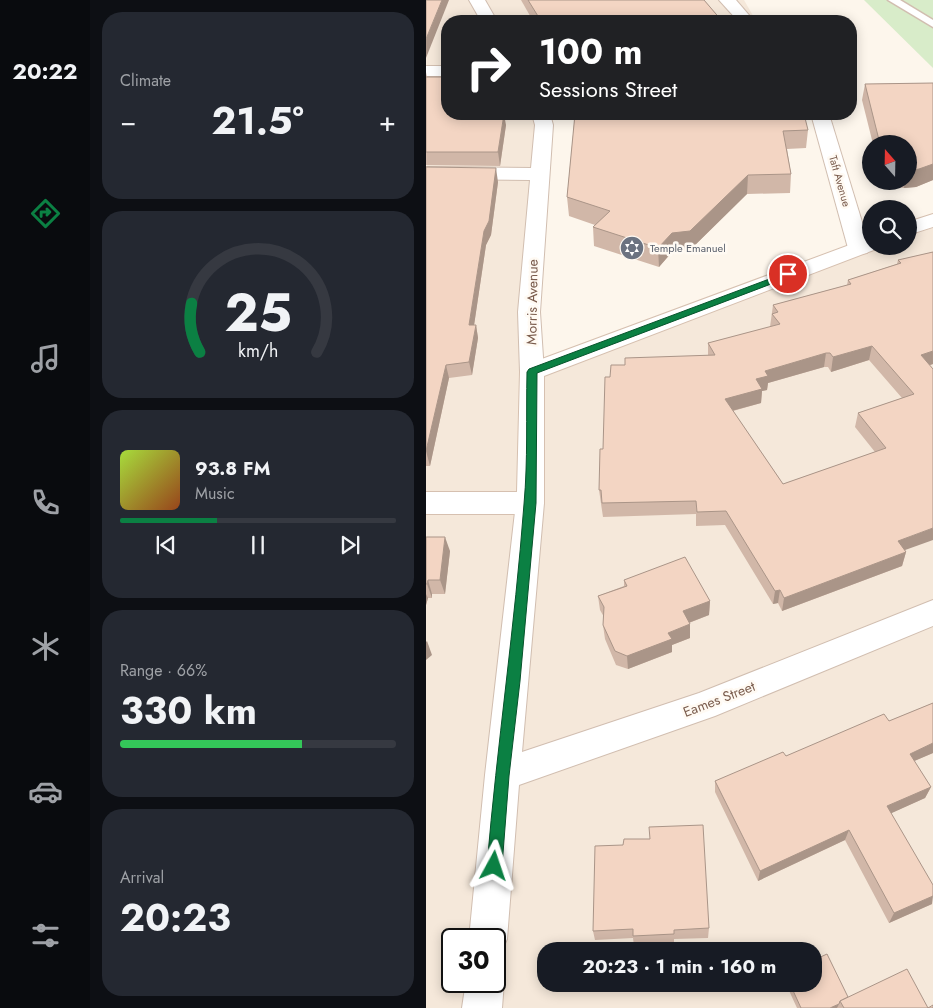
<!DOCTYPE html>
<meta charset="utf-8">
<style>
:root{--surface:#171b24;--page:#242831;--text:#f1f3f6;--muted:#9ea1a6;--line:#363941;--accent:#0b8043}
body{margin:0;font-family:Jost,sans-serif;background:var(--page);color:var(--text);height:100vh;display:flex;flex-direction:column;font-size:19px;white-space:nowrap}
*{box-sizing:border-box;margin:0}
p{font-size:16px;color:var(--muted)}
.icon{flex:none;width:28px;height:28px;fill:none;stroke:currentColor;stroke-width:2;stroke-linecap:round;stroke-linejoin:round}
.map{position:relative;flex:1;overflow:hidden}
.panel{display:flex;flex-direction:column;gap:12px;padding:12px;background:#0d0f14;width:336px}
.panel>*{flex:none}
.banner{position:absolute;left:15px;top:15px;width:416px;height:105px;border-radius:20px;box-shadow:0 2px 12px #0003;background:#202124;color:#fff;overflow:hidden}
.needle{width:32px;rotate:340deg}
.buttons{position:absolute;left:436px;top:135px;display:grid;gap:10px}
.buttons a{display:grid;place-items:center;width:55px;height:55px;border-radius:50%;background:var(--surface);box-shadow:0 2px 12px #0003;font-size:25px}
.speed{position:absolute;left:15px;top:928px;display:flex;gap:10px;font-size:25px;font-weight:700;text-align:center}
.speed>*{display:grid;place-content:center;width:65px;height:65px;border-radius:50%;background:var(--surface);box-shadow:0 2px 12px #0003;line-height:1}
.speed .limit{border:2px solid #111;border-radius:8px;background:#fff;color:#111}
.pin{position:absolute;display:grid;place-items:center;width:42px;height:42px;color:#fff;margin:-21px;border:2px solid #fff;border-radius:50%;box-shadow:0 1px 5px #0007}
.me{position:absolute;width:55px;margin:-28px;rotate:5deg;stroke-linejoin:round;filter:drop-shadow(0 0 4px #0008)}
.turn{display:flex;align-items:center;gap:18px;height:105px;padding:0 15px;font-size:22px}
.turn .icon{width:65px;height:65px;stroke-width:2.5}
.turn b{display:block;font-size:35px;line-height:42px}
.big{font-size:38px;font-weight:700;line-height:1.1}
.panel .tile{flex:1;display:flex;flex-direction:column;justify-content:center;gap:8px;min-width:0;padding:0 18px;border-radius:20px;background:var(--page)}
.panel .dial{align-items:center;gap:0}
.dial svg{height:130px;overflow:visible;fill:none;stroke:var(--line);stroke-width:7;stroke-linecap:round;text-anchor:middle}
.dial text{fill:var(--text);stroke:none}
.song{display:flex;align-items:center;gap:15px}
.cover{width:60px;height:60px;border-radius:8px;background:linear-gradient(135deg,hsl(80 70% 55%),hsl(20 70% 35%))}
.played{height:5px;border-radius:2px;background:linear-gradient(90deg,var(--accent) 35%,var(--line) 35%)}
.keys{display:flex;justify-content:space-around;direction:ltr}
.heat{display:flex;justify-content:space-between;align-items:center;font-size:28px;direction:ltr}
.charge{height:8px;border-radius:4px;background:linear-gradient(90deg,#34c759 66%,var(--line) 0)}
.trip{position:absolute;left:111px;top:942px;width:285px;height:50px;border-radius:20px;background:var(--surface);box-shadow:0 2px 12px #0003;font-weight:700;line-height:50px;text-align:center}
main{display:flex;flex:1;min-height:0}
.menu{display:flex;flex-direction:column;width:90px;justify-content:space-around;align-items:center;background:#090b0e;color:var(--muted)}
.menu .icon{width:35px;height:35px}
.menu .current{color:var(--accent)}
.menu b{font-size:22px;color:var(--text)}
.map>svg:first-child{display:block}
</style>
<main>
<nav class="menu">
<b>20:22</b>
<svg class="icon current" aria-label="directions" viewBox="0 0 24 24"><path d="M12 3l9 9-9 9-9-9zM9 14v-3h6M13 9l2 2-2 2"/></svg>
<svg class="icon" aria-label="music" viewBox="0 0 24 24"><path d="M9 18V5l10-2v13"/><circle cx="6" cy="18" r="3"/><circle cx="16" cy="16" r="3"/></svg>
<svg class="icon" aria-label="phone" viewBox="0 0 24 24"><path d="M5 4h4l2 5-3 2q2 4 5 5l2-3 5 2v4C11 20 4 13 5 4z"/></svg>
<svg class="icon" aria-label="climate" viewBox="0 0 24 24"><path d="M12 3v18M4 7l16 10M4 17L20 7"/></svg>
<svg class="icon" aria-label="car" viewBox="0 0 24 24"><path d="M5 17H2v-5l4-1 3-4h7l3 4 3 1v5h-3M9 17h6M6 11h13"/><circle cx="7" cy="17" r="2"/><circle cx="17" cy="17" r="2"/></svg>
<svg class="icon" aria-label="filters" viewBox="0 0 24 24"><path d="M4 7h16M4 17h16"/><circle cx="9" cy="7" r="2"/><circle cx="15" cy="17" r="2"/></svg>
</nav>
<section class="panel">
<div class="tile"><p>Climate</p>
<div class="heat"><a>−</a><b class="big">21.5°</b><a>+</a></div>
</div>
<div class="tile dial"><svg viewBox="0 0 100 80">
<path d="M14 69A42 42 0 1 1 86 69"/>
<path d="M14 69A42 42 0 0 1 9 39" stroke="#0b8043"/>
<text x="50" y="56" font-size="32" font-weight="700">25</text>
<text x="50" y="72" font-size="11">km/h</text>
</svg></div>
<div class="tile">
<div class="song"><i class="cover"></i><div><b>93.8 FM</b><p>Music</p></div></div>
<div class="played"></div>
<div class="keys"><svg class="icon" aria-label="previous" viewBox="0 0 24 24"><path d="M18 5L8 12l10 7zM5 5v14"/></svg><svg class="icon" aria-label="pause" viewBox="0 0 24 24"><path d="M8 5v14M16 5v14"/></svg><svg class="icon" aria-label="next" viewBox="0 0 24 24"><path d="M6 5l10 7-10 7zM19 5v14"/></svg></div>
</div>
<div class="tile"><p>Range · 66%</p><b class="big">330 km</b><div class="charge"></div></div>
<div class="tile"><p>Arrival</p><b class="big">20:23</b></div>
</section>
<div class="map">
<svg width="507" height="1008" viewBox="0 0 507 1008">
<rect width="100%" height="100%" fill="#fdf6ec"/>
<path fill="#f5e8da" fill-rule="evenodd" d="M0,0H318L330,21H21V114H113L120,130L108,369L435,252L453,246H482L483,236L507,228V1008H0ZM26,939H69V981H26ZM120,951H388V984H120Z"/>
<path fill="#d8ecc9" d="M438,0H507V68Z"/>
<g fill="none" stroke-linecap="round" stroke-linejoin="round">
<g stroke="#d1beb0" stroke-width="3">
<path id="lane" d="M462,0H474L507,20V27Z"/>
</g>
<g stroke="#d1beb0" stroke-width="2">
<g id="street">
<path d="M43,0H59L71,21H55Z"/>
<path d="M293,0H310L328,21H312Z"/>
<rect x="0" y="66" width="21" height="10"/>
<path d="M106,114H124L127,125L114,312L118,372L115,378L106,380L97,378L94,372L92,312L104,180L0,179V167L105,168L109,125Z"/>
<path d="M385,114H403L444,248L441,253L433,254L425,253L422,248Z"/>
<path d="M104,492L114,496L118,503L96,752L273,693L507,600V626L289,716L93,785L81,939L75,952L69,955V939H43L59,775L90,503L94,496Z"/>
<path d="M69,966L73,967L78,981L76,1008H36L40,981H69Z"/>
</g>
</g>
<g stroke="#d6c0b0" stroke-width="2">
<g id="secondary">
<path d="M507,214V227L482,235V222Z"/>
<path d="M445,237V246H453V248L118,376V503L114,510L104,514H0V492H91L94,372L97,366Z"/>
</g>
</g>
<use href="#lane" fill="#fff" fill-rule="evenodd"/>
<use href="#street" fill="#fff" fill-rule="evenodd"/>
<use href="#secondary" fill="#fff" fill-rule="evenodd"/>
</g>
<g fill="#d1b7a8" fill-rule="evenodd">
<path d="M95,0H278L296,21H107Z"/>
<path d="M0,72L1,77L21,114L80,125L74,166L0,165Z"/>
<path d="M507,83V180L490,187L478,188L457,185L456,181H482V144H447L436,100L439,84Z"/>
<path d="M149,114L382,130L380,148L361,149L365,174L364,193L321,194L264,250L246,252L233,267L168,246L167,227L169,225L143,216L141,197Z"/>
<path d="M0,167L72,182L65,235L60,245L48,325H50L52,338L46,375L23,378L4,466H0Z"/>
<path d="M507,252V364L504,365L479,550L480,552L476,566L356,611L352,603L347,604L299,525L270,526V514L177,517L173,490L184,377L199,365L282,355V343L344,327L347,305L421,285L422,280L471,264L472,260ZM443,360L476,398L432,413L429,427L449,452L357,484L307,411L335,403L336,391L341,390L342,383L398,367H402L405,372Z"/>
<path d="M0,537L24,551L19,594H6V598H2L0,605Z"/>
<path d="M198,580L284,601L283,615L263,623L264,638L246,645V652L202,669L190,665L179,639L177,625L178,617L174,610L172,596L198,586Z"/>
<path d="M507,703V753L488,761L505,787L499,798L465,813L506,904L463,923L419,840L332,881L289,792V781L360,756L463,721Z"/>
<path d="M197,845L283,928L282,938L248,939V944L208,946L207,938L169,940L167,931Z"/>
<path d="M360,984H388L422,997L507,1008H371Z"/>
</g>
<g fill="#aa9588">
<path d="M16,0H23L0,58V39Z"/>
<path d="M78,114L80,125L74,166L72,152Z"/>
<path d="M507,164V180L490,187L478,188L479,181H482V171Z"/>
<path d="M70,168L72,182L65,235L60,245L46,339L43,325L58,231Z"/>
<path d="M322,175L321,194L264,250L246,252L233,267L232,248L246,233Z"/>
<path d="M50,325L52,338L46,375L43,362Z"/>
<path d="M446,346L443,360L405,372L407,357Z"/>
<path d="M507,351V364L491,369L495,355Z"/>
<path d="M400,353L398,367L342,383L341,390L336,391L335,403L298,413L299,399L330,379L339,371Z"/>
<path d="M20,365L23,378L4,466L0,451Z"/>
<path d="M507,528V540L468,554L472,541Z"/>
<path d="M19,537L24,551L19,594L14,580Z"/>
<path d="M480,552L476,566L356,611L358,598Z"/>
<path d="M2,580L6,594V598L1,584Z"/>
<path d="M354,590L352,603L347,604L349,591Z"/>
<path d="M0,594L2,598L0,605Z"/>
<path d="M284,601L283,615L257,625V611Z"/>
<path d="M264,624V638L246,645V652L202,669L201,656L242,633Z"/>
<path d="M1,641L6,655L0,660V642Z"/>
<path d="M507,743V753L479,765L484,754Z"/>
<path d="M505,787L499,798L457,817L461,806Z"/>
<path d="M423,830L419,840L332,881L334,871Z"/>
<path d="M507,896L506,904L463,923L468,913Z"/>
<path d="M413,1004L411,1008H404Z"/>
</g>
<g fill="#f3d5c3" stroke="#aa9588" fill-rule="evenodd">
<path d="M0,0H16L0,39Z"/>
<path d="M102,0H278L296,21H115Z"/>
<path d="M0,77H21V114H78L72,152H0Z"/>
<path d="M507,83V164L493,169L482,171V144H454L439,84Z"/>
<path d="M149,114H378L382,130L357,131L365,174L322,175L264,231L246,233L232,248L167,227L184,211L141,197Z"/>
<path d="M0,167L70,168L63,221L58,231L43,325H50L43,362L20,365L0,451Z"/>
<path d="M507,252V351L495,355L507,369V528L472,541L480,552L358,598L354,590L349,591L300,511L271,512L270,501L176,503L175,490H173L174,449H177L179,377H184L185,365H199V358L289,355L282,343L354,324L346,314L352,312L347,305L425,284L422,280L475,263L472,260ZM446,346L488,394L432,413L460,448L357,484L299,399L336,389L330,379L342,376L339,371L400,353H404L407,357Z"/>
<path d="M0,537H19L14,580H2L1,584H0Z"/>
<path d="M259,557L284,601L257,611L264,624L242,633L246,639L201,656L189,651L177,625L178,607L172,596L201,586L198,580Z"/>
<path d="M507,703V743L484,754L505,787L461,806L507,885V896L468,913L423,830L334,871L289,781L357,752L360,756L458,714L463,721Z"/>
<path d="M277,825L283,928L248,930V934L207,936V929L167,931L169,846L197,845L198,839H224L223,827Z"/>
<path d="M401,954L422,997L414,1001L413,1004L404,1008H375L364,984H388V960Z"/>
<path d="M481,969L502,1008L507,1005V1008H418L414,1001Z"/>
</g>
<path fill="#0b8043" stroke="#07532c" d="M362,272L367,274L366,276L111,373L110,503L94,681L83,776L76,866L73,872L68,874L63,872L61,866C71,745 89,625 98,504C102,460 100,416 101,372L103,369Z"/>
<defs>
<g id="synagogue-disc" transform="scale(1.25)"><circle r="9.5" fill="#6b7280" stroke="#fffaf3"/><path d="M0-6.5L5.6 3.2H-5.6ZM0 6.5L5.6-3.2H-5.6Z" fill="#fff"/></g>
</defs>
<g fill-rule="evenodd">
<use href="#synagogue-disc" x="206" y="248"/>
</g>
<g text-anchor="middle" dominant-baseline="central" stroke-width="5" stroke-linejoin="round" paint-order="stroke">
<g font-size="11" fill="#7a5c4d" stroke="#fffaf3">
<text transform="translate(414 181) rotate(74)">Taft Avenue</text>
</g>
<g font-size="11" fill="#5b616d" stroke="#fffaf3" text-anchor="start">
<text x="224" y="248">Temple Emanuel</text>
</g>
<g font-size="14" fill="#7a5c4d" stroke="#fffaf3">
<text transform="translate(106 302) rotate(-89)">Morris Avenue</text>
<text transform="translate(293 699) rotate(-21)">Eames Street</text>
</g>
</g>
</svg>
<div class="buttons">
<a><svg class="needle" viewBox="-14 -14 28 28"><path d="M0-13l5 13h-10z" fill="#e53935"/><path d="M0 13l5-13h-10z" fill="#9ea1a6"/></svg></a>
<a><svg class="icon" aria-label="search" viewBox="0 0 24 24"><circle cx="10" cy="10" r="6"/><path d="M15 15l6 6"/></svg></a>
</div>
<div class="speed"><div class="limit">30</div></div>
<div class="pin" style="left:362px;top:274px;background:#d93025"><svg class="icon" aria-label="arrive" viewBox="0 0 24 24"><path d="M6 21V4h12l-3 4 3 4H6"/></svg></div>
<svg class="me" style="left:68px;top:866px" viewBox="-20 -20 40 40"><path d="M0-17L14 15 0 8-14 15z" fill="#0b8043" stroke="#fff" stroke-width="4"/></svg>
<div class="trip">20:23 · 1 min · 160 m</div>
<div class="banner">
<div class="turn"><svg class="icon" aria-label="right" viewBox="0 0 24 24"><path d="M7 20v-9h11M14 6l5 5-5 5"/></svg><div><b>100 m</b>Sessions Street</div></div>
</div>
</div>
</main>
